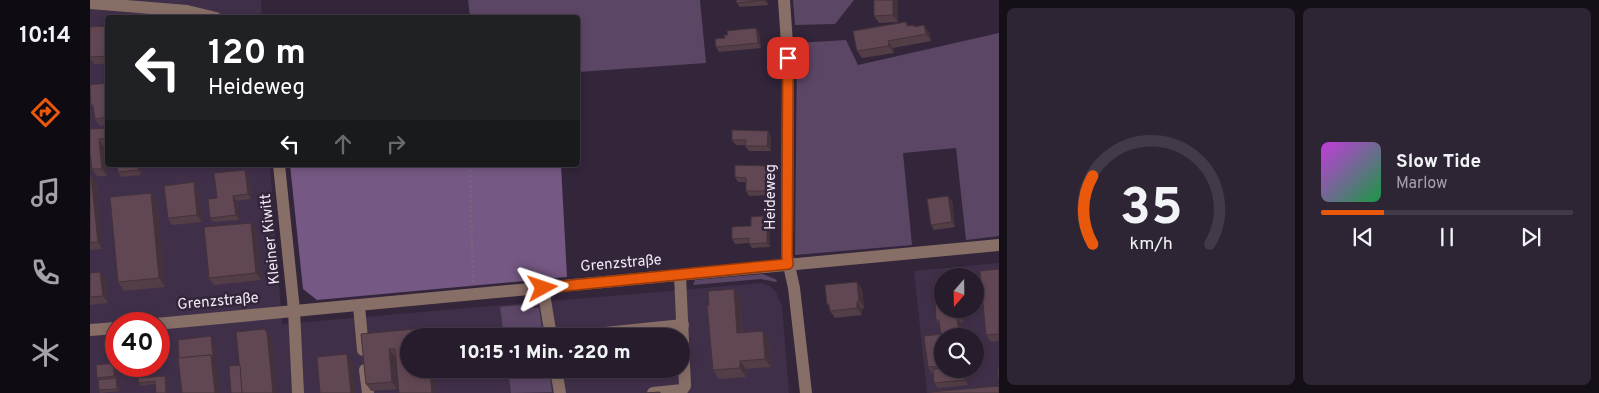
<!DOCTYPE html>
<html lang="de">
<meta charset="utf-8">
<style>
:root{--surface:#261c2c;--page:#2e2534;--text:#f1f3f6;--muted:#a4a1a9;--line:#423a48;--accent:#ea580c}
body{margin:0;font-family:Overpass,sans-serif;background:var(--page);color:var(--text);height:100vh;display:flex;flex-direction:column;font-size:19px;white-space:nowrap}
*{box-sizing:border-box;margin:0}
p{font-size:16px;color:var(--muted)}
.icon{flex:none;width:28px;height:28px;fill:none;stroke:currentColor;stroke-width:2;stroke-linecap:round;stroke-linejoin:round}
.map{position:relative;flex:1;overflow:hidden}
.side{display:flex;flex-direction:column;gap:8px;padding:8px;background:#150f18;width:600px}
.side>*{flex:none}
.banner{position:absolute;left:15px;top:15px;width:475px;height:152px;border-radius:5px;box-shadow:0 2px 8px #0003,0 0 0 1px var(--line);background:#202124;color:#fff;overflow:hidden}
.needle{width:32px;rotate:200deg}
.fabs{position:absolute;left:844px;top:268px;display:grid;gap:10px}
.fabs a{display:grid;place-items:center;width:50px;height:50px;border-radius:50%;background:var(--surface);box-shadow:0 2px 8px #0003,0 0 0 1px var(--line);font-size:25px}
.speed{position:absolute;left:15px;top:312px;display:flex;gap:10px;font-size:25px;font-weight:700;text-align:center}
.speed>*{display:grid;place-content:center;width:65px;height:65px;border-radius:50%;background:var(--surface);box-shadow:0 2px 8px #0003,0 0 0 1px var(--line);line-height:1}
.speed .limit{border:8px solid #d22;background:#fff;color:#111}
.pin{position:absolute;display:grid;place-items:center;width:42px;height:42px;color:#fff;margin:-21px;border-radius:10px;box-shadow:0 2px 8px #0006}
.me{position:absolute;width:55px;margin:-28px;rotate:85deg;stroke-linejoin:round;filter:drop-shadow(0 0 4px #0008)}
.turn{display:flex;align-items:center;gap:18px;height:105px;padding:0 20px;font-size:22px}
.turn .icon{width:65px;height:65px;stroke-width:2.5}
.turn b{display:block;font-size:35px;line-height:42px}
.lanes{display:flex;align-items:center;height:48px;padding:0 20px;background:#0003;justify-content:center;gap:25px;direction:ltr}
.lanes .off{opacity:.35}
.side .widget{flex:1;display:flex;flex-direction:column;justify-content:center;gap:8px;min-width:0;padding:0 18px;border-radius:8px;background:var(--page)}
.side .dial{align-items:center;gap:0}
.dial svg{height:130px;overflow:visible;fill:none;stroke:var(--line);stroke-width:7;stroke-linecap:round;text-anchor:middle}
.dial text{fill:var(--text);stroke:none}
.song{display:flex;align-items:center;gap:15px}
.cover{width:60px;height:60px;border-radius:8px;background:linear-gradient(135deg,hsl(290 70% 55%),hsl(140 70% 35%))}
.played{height:5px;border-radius:2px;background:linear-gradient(90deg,var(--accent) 25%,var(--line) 25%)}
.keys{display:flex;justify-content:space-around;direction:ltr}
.side .tiles{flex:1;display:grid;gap:8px;grid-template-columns:repeat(2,1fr)}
.trip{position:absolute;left:310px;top:328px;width:290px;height:50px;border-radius:25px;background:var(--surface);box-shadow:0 2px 8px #0003,0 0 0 1px var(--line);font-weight:800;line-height:50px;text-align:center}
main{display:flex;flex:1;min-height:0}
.tabs{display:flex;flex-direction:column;width:90px;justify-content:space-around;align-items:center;background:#0f0b12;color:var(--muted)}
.tabs .icon{width:35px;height:35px}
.tabs .active{color:var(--accent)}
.tabs b{font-size:22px;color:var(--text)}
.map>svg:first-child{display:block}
</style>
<main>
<nav class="tabs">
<b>10:14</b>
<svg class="icon active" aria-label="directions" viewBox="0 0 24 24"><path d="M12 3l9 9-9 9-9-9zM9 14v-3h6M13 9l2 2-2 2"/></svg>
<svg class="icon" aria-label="music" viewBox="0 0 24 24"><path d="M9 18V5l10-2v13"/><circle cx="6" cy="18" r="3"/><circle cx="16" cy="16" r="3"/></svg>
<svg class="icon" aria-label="phone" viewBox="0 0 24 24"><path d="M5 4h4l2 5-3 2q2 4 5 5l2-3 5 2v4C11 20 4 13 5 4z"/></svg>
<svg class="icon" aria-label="climate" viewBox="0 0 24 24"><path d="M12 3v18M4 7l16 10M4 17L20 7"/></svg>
</nav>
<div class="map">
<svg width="909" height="393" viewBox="0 0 909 393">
<rect width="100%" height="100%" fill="#33253a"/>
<g fill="#402f48" fill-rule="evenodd">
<path d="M0,0H171L172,17L18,18V165H180L192,324L672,283L680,286L686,292L692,306L699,393H0ZM26,324H69V366H26ZM319,336H591V369H319Z"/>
<path d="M909,263V393H837L824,271ZM852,276H885V309H852ZM852,336H885V369H852Z"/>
</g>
<g fill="#5c4666">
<path d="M378,0H610L616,63L488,72V18L380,17Z"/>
<path d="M703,0H764L745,24L705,25Z"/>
<path d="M909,33V236L876,240L866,148L813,153L822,245L705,255L707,43L756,40L768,65Z"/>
<path d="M673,274L687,280L686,282L671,279L603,285L605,280Z"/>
<path d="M443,304L444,308H449L453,336H414L410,307Z"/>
<path d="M418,369H459L462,392L421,393Z"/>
</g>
<path fill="#755883" d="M200,165H471L477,277L227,300L213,289Z"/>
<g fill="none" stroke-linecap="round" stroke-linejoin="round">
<path stroke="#74687a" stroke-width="2.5" stroke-dasharray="2.5 2.5" stroke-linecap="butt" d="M380,165L383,283"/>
<g stroke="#876e66" stroke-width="12">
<path d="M694,0L698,58L697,256L704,288L716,393"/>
<path d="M0,3L97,11L126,18"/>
<path d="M189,165L204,310L208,393"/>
<path d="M453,288L461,336"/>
<path d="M269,306L273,350"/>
<path d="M66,324L909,245"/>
<path d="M0,330L26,328"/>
<path d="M485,336L593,325"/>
<path d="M466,369L470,393"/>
<path d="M275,370L278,393"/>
<path d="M563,393L592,390L595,386L590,275"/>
</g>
</g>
<g fill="#533d47" fill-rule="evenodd">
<path d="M677,0L678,5L650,7L647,3Z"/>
<path d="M808,0V22L789,23L784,16Z"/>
<path d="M816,22L819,26L825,27L839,32L841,41L803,48L804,53L772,58L767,51Z"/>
<path d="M18,26V64H4L0,58V27Z"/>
<path d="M666,28L669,33L671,48L629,52L626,47L635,38Z"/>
<path d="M18,65V125L10,126L5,119L4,109L1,105L16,83Z"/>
<path d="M18,128V146H13L17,176H7L2,169L0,129Z"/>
<path d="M681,136V151H659L655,146V145H646L642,140Z"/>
<path d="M27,165H51L52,175L31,177L28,172Z"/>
<path d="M681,171V195L659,196L656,191V182H648L645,177Z"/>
<path d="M158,174L161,199L147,201L149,220L123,222L120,218L127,198Z"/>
<path d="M0,176H1L6,183L12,249L0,250Z"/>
<path d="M104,182L108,189L112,222L82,225L78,218Z"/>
<path d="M61,193L67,202L75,287L34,291L28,282Z"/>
<path d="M858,196L862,201L865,227L844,230L841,225Z"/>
<path d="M676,221V225L680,230V247L662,248L659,243L645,244L642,239L661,226Z"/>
<path d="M161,223L166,230L171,280L124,285L119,278Z"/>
<path d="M909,269V341L901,342L896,335Z"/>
<path d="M10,272L15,279L18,303L0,305V273Z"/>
<path d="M644,289L650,298L653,333L679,340L681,367L656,369V377L629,379L623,370L619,305Z"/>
<path d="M772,289L774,308L772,309V315L745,318L740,311V308L737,304Z"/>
<path d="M849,296H852V309H872L874,322L871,323V332L882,331L887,338L890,370L877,371L878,385L848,388L844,383V374H842L838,367L834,336L851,334L850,325L846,320L845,301ZM852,336H885V369H852Z"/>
<path d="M271,334L341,335V336H319V369H344L346,393H309L306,356H304L307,389L281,391L276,384Z"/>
<path d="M27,368L29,391L10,393L9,390L8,380L7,378Z"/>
<path d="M75,376L77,378L65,384L50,386L49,383Z"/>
</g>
<g fill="#44323a">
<path d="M674,0H677L678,5Z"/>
<path d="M803,0H808V22L803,15Z"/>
<path d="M834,25L839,32L841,41L836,34Z"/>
<path d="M666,28L669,33L671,48L668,43Z"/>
<path d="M798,41L803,48L804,53L799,46Z"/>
<path d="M678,131L681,136V151L677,146Z"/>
<path d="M9,139L13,146L17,176L12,169Z"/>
<path d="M48,165H51L52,175L48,170Z"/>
<path d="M677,166L681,171V195L677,191Z"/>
<path d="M155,170L158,174L161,199L158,194Z"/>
<path d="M1,176L6,183L12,249L8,242Z"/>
<path d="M104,182L108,189L112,222L107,215Z"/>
<path d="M61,193L67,202L75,287L69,278Z"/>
<path d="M143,196L147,201L149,220L146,215Z"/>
<path d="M858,196L862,201L865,227L862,222Z"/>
<path d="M673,216L676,221L677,230L673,225Z"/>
<path d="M161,223L166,230L171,280L166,273Z"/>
<path d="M677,225L680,230V247L677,243Z"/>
<path d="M10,272L15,279L18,303L13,296Z"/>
<path d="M767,282L772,289L774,308L769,301Z"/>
<path d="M644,289L650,298L653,342L647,333Z"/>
<path d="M767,302L772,309V315L767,308Z"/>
<path d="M869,309H872L874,322L870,318Z"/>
<path d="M867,318L871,323L872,336L869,335Z"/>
<path d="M336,328L341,335V336H337Z"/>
<path d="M382,328L386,333V336H383Z"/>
<path d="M673,331L679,340L681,367L675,359Z"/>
<path d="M882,331L887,338L890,370L885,363V336H883Z"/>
<path d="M177,332L182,339L187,393H183Z"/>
<path d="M121,336L124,341L126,362L123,357Z"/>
<path d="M299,349L304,356L307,389L302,382Z"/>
<path d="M257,354L263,363L266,393H261Z"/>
<path d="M121,355L126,362L129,393H125Z"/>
<path d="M650,361L656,369V377L650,368Z"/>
<path d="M24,363L27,368L29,391L27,389L26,378L24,376Z"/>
<path d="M340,369H344L346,393H342Z"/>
<path d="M873,369H875L877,371L878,385L875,380Z"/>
<path d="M75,376L77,378L78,393H76Z"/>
</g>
<g fill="#614753" stroke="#44323a">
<path d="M646,0H674L647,3Z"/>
<path d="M784,0H803V15L784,16Z"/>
<path d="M816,22L817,26L824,25V27L834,25L836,34L798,41L799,46L767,51L763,31Z"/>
<path d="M18,26V56L0,57V27Z"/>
<path d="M666,28L668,43L626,47L625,39L635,38L634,35H638L637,31Z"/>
<path d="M15,65H18V117L5,119L3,105H1L0,85L16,83Z"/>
<path d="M18,128V138L9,139L12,169H2L0,153V129Z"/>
<path d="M642,130L678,131L677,146H655L656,140H642Z"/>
<path d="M27,165H48V170L28,172Z"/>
<path d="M645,165L677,166V191H656V178L645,177Z"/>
<path d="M155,170L158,194L143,196L146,215L120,218L118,199L127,198L124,173Z"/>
<path d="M0,176H1L8,242L0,243Z"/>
<path d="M104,182L107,215L78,218L74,186Z"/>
<path d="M61,193L69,278L28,282L20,197Z"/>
<path d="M858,196L862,222L841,225L837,199Z"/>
<path d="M673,216V225H677V243L659,244V238L642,239V227L661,226V217Z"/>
<path d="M161,223L166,273L119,278L114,227Z"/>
<path d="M909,269V334L896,335L890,271Z"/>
<path d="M10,272L13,296L0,297V273Z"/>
<path d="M767,282L769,301L767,302V308L740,311L739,304H737L735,285Z"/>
<path d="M644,289L647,333L673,331L675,359L650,361V368L623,370L617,305H619L618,291Z"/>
<path d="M849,296H852V309H869L870,318H867L869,332L851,334L849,320H846L845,301Z"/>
<path d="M336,328L337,336H319V369H340L342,393H309L305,349H299L302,382L276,384L271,334Z"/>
<path d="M382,328L383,336H360L359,330Z"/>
<path d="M174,329L177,332L183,393H152L146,332Z"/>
<path d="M882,331L883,336H852V366L838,367L834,336Z"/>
<path d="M121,336L123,357L121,355L89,358L88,340Z"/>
<path d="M257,354L261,393H230L227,357Z"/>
<path d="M121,355L125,393H92L88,358Z"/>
<path d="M24,363V376L7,378L6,365Z"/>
<path d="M150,365L152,393H141L139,366Z"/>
<path d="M907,367H909V379H908Z"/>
<path d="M852,368L873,369L875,380L844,383L843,369Z"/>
<path d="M75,376L76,393H66L65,381L49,383L48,378Z"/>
<path d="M26,378L27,389L9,390L8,380Z"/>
<path d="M909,386V393H841V392Z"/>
<path d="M570,392V393H555Z"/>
</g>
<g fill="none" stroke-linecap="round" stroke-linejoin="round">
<g stroke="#983908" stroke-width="12">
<path id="route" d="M453,288L698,264L697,256L698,58"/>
</g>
<use href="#route" stroke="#ea580c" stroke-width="9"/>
</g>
<g text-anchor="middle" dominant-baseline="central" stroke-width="5" stroke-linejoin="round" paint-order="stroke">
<g font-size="15" fill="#f2eaf7" stroke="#33253a">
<text transform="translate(681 197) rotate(-90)">Heideweg</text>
<text transform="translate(181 239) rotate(-96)">Kleiner Kiwitt</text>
<text transform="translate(531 264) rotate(-5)">Grenzstraße</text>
<text transform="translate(128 302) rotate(-5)">Grenzstraße</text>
</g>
</g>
</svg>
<div class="fabs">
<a><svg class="needle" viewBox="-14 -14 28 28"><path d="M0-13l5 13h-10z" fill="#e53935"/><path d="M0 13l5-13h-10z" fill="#a4a1a9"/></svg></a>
<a><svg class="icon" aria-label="search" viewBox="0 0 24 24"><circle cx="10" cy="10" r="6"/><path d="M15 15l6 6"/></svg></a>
</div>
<div class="speed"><div class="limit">40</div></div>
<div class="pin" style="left:698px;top:58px;background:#d93025"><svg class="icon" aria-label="arrive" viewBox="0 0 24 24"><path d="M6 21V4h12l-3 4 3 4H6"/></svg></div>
<svg class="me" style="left:453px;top:288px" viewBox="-20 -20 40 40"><path d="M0-17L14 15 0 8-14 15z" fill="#ea580c" stroke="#fff" stroke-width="4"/></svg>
<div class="trip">10:15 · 1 Min. · 220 m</div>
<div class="banner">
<div class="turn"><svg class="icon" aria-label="left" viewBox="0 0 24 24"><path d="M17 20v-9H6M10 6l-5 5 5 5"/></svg><div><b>120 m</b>Heideweg</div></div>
<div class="lanes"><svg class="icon" aria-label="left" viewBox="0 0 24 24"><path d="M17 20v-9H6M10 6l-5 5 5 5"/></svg><svg class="icon off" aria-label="ahead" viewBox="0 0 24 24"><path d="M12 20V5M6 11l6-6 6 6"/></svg><svg class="icon off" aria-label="right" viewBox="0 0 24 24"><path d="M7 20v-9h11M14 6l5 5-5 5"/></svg></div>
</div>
</div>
<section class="side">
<div class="tiles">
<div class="widget dial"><svg viewBox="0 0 100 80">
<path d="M14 69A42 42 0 1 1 86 69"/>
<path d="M14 69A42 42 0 0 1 14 27" stroke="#ea580c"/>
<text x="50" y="56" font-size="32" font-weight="700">35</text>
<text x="50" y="72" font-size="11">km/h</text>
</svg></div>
<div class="widget">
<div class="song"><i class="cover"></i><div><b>Slow Tide</b><p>Marlow</p></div></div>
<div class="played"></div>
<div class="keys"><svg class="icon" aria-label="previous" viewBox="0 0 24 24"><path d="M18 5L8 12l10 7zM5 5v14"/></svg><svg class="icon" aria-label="pause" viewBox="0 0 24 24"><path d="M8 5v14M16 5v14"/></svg><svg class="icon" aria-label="next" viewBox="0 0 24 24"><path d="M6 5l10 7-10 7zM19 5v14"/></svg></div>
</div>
</div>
</section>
</main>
